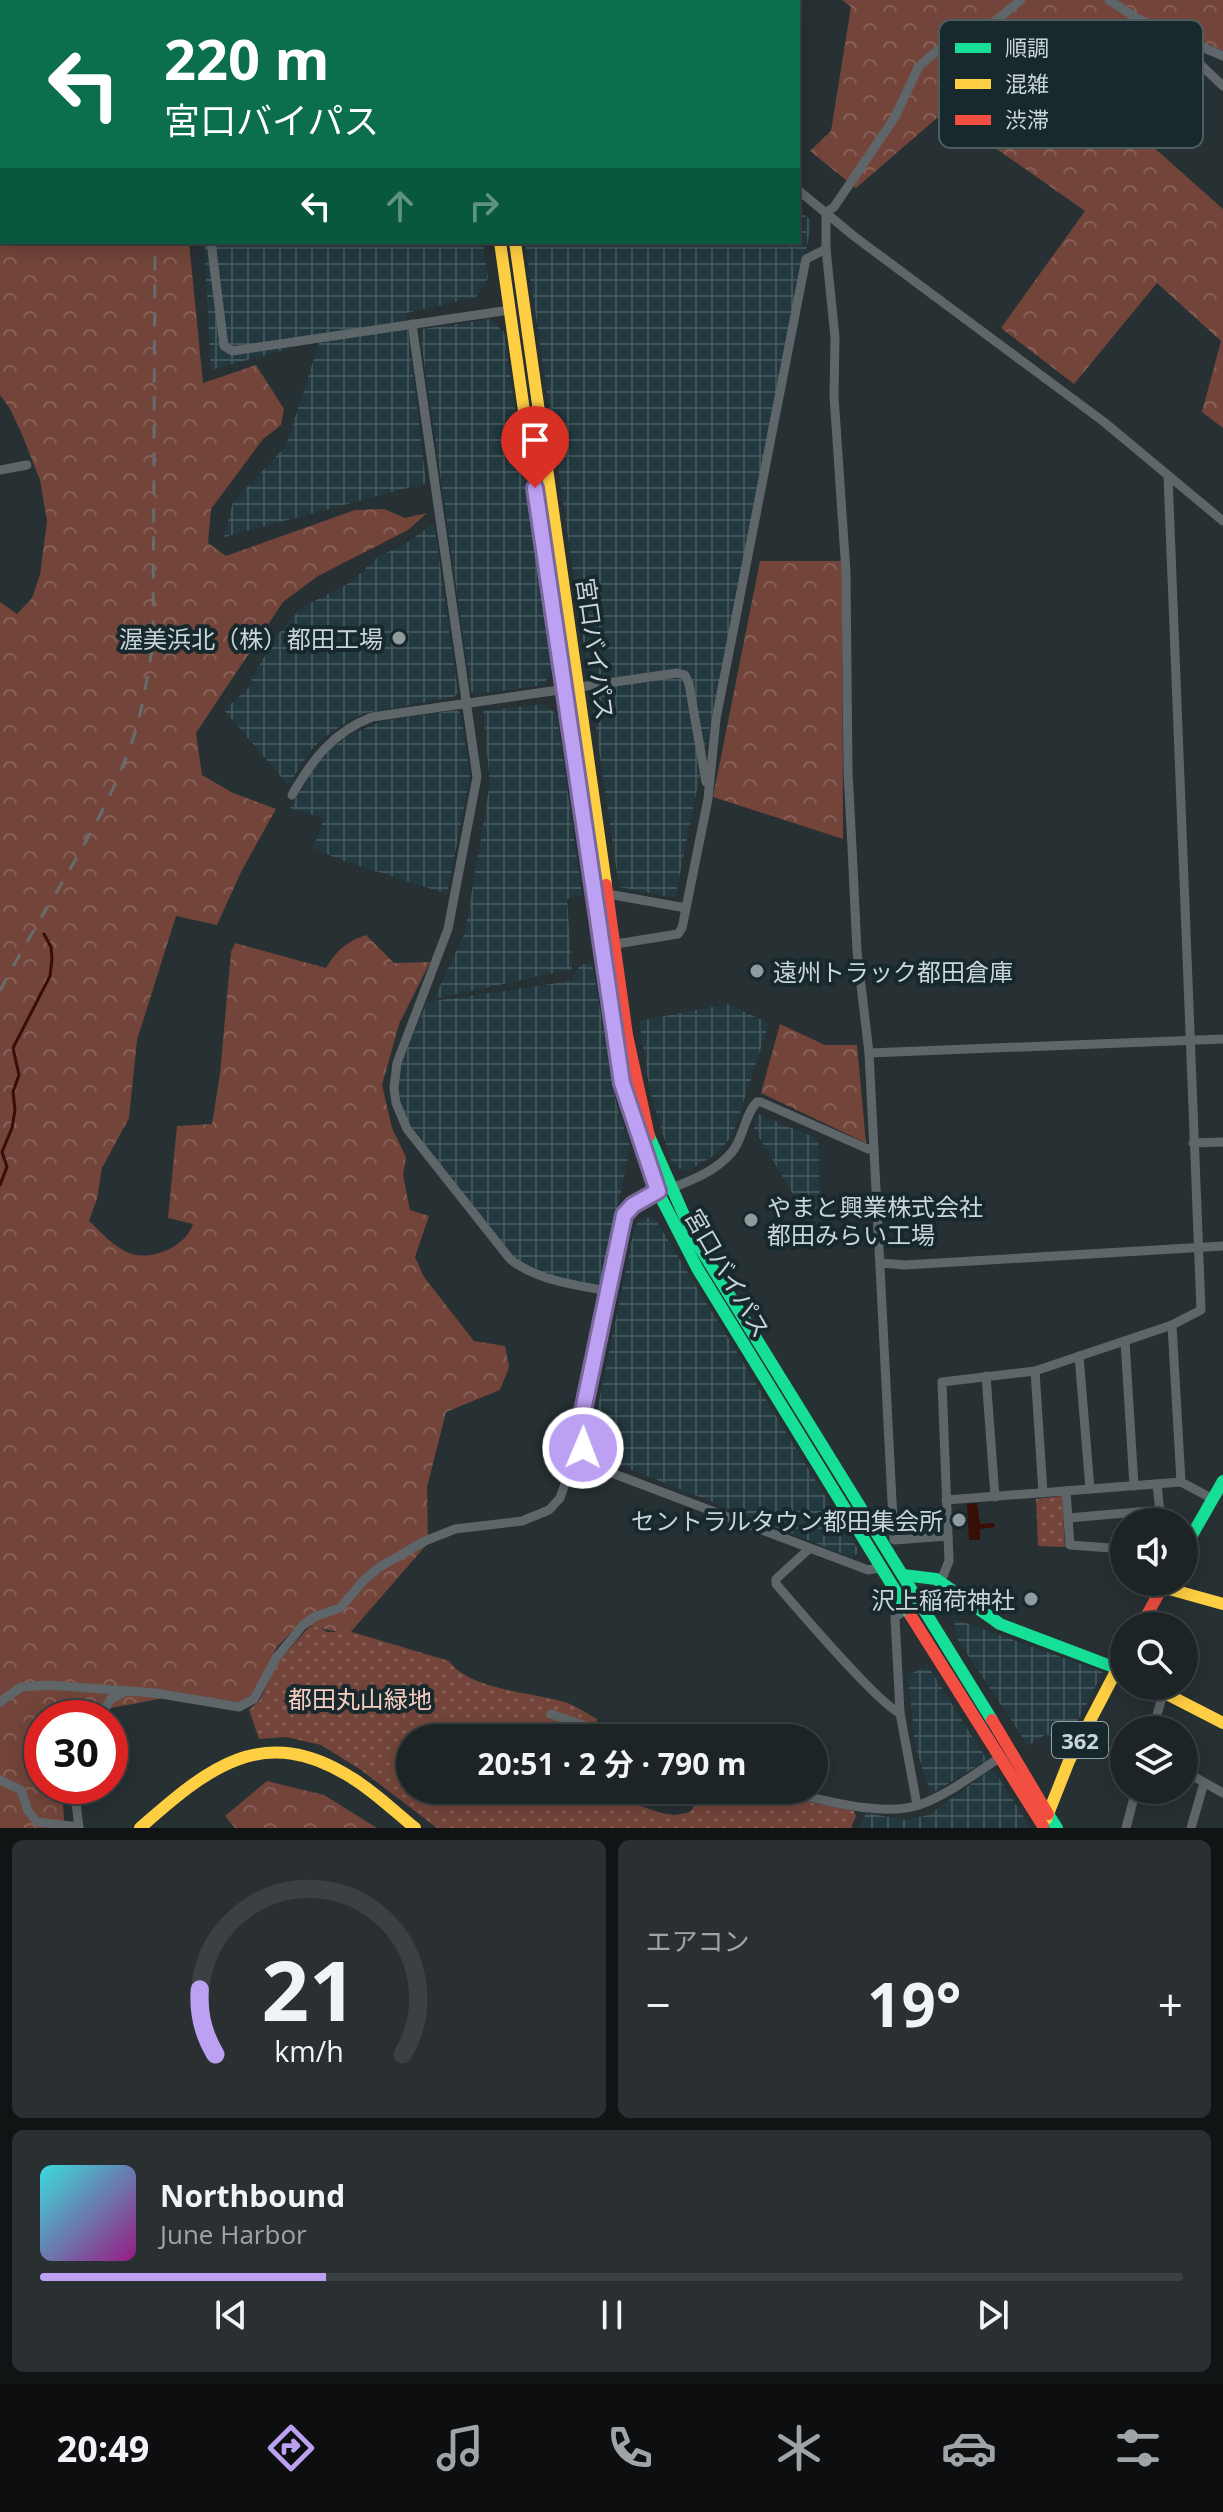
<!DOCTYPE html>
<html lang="ja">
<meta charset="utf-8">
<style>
:root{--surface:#1d2426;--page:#2a3032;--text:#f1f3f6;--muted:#a0a4a7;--line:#3b4143;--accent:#bca0f2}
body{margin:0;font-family:"Open Sans","Noto Sans JP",sans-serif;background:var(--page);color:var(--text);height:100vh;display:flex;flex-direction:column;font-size:30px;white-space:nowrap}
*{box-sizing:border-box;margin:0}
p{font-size:26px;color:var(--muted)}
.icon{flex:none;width:44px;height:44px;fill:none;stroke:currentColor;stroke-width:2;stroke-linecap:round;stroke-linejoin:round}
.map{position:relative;height:1828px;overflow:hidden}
.drawer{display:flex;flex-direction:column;gap:12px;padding:12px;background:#101415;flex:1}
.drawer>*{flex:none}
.banner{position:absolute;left:0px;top:0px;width:800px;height:244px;box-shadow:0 4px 20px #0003,0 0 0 2px var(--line);background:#0b6e4f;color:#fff;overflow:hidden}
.tools{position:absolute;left:1110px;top:1508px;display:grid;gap:16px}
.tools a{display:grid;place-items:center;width:88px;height:88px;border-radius:50%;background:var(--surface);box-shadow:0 4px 20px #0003,0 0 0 2px var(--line);font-size:40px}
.speed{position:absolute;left:24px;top:1700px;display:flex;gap:16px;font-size:40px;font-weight:700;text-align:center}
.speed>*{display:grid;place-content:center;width:104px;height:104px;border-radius:50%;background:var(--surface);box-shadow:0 4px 20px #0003,0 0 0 2px var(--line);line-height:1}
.speed .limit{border:12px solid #d22;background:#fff;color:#111}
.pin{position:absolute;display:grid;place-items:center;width:68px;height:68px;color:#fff;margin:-82px -34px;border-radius:50% 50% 50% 0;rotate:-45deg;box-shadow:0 0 8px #0007}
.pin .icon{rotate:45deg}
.me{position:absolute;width:88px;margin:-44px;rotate:1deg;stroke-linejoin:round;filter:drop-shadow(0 0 6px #0008)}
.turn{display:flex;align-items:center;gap:28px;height:168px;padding:0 32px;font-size:36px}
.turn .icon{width:104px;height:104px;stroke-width:2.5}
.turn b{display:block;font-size:56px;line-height:68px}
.lanes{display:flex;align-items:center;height:76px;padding:0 32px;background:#0003;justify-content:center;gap:40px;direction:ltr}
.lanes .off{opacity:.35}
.big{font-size:60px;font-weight:700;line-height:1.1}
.drawer .card{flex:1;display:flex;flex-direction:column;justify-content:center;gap:12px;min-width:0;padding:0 28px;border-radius:12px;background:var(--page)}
.drawer .dial{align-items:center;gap:0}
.dial svg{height:208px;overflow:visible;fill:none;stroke:var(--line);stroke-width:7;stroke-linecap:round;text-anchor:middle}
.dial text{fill:var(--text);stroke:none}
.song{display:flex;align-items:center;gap:24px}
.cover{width:96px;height:96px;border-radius:12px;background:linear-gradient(135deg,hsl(180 70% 55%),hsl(310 70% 35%))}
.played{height:8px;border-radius:4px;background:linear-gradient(90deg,var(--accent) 25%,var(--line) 25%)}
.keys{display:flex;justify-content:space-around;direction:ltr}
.heat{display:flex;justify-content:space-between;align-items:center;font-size:44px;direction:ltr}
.drawer .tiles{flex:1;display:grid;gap:12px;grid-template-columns:1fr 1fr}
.card:last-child{grid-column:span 2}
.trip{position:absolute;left:396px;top:1724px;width:432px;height:80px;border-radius:40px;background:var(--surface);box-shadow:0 4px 20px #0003,0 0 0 2px var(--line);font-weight:700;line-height:80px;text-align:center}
.menu{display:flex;height:128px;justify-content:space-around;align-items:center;background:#0c0e0f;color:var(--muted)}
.menu .icon{width:56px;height:56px}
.menu .current{color:var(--accent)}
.menu b{font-size:36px;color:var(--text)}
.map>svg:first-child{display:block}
</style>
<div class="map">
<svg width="1223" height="1828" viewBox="0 0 1223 1828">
<defs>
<pattern id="industrial-grid" width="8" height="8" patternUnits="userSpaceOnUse" patternTransform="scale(2)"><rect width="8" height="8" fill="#223940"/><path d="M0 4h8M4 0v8" fill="none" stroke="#41555b"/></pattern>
<pattern id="forest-crowns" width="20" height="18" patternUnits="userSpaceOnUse" patternTransform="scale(2)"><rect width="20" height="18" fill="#73453a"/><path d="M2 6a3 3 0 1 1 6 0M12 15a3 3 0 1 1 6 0" fill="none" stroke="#865f56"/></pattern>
<pattern id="park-dots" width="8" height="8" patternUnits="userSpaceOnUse" patternTransform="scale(2)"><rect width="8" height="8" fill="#73453a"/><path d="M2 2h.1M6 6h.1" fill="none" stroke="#865f56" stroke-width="1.8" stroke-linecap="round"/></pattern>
</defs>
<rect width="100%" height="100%" fill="#273033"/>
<g fill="url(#industrial-grid)">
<rect x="219" y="0" width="229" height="2"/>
<path d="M798,210L812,221L675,898L619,887L525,242H798Z"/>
<path d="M204,242H483L488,278L476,297L406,313L426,483L224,537L233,502L286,446L320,340L211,370Z"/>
<path d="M490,319L504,332L552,669L544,685L476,694L471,691L420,334L423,329Z"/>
<path d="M434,523L458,693L454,697L366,713L353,718L326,736L312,749L288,785L224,710L254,683L251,680L275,638L301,608L351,582L379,556L404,545Z"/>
<path d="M543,704L557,714L582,895L567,899L572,969L434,999L465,932L490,783L483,711Z"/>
<path d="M457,710L461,713L470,777L447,894L338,859L313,848L324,818L290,808L313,769L327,752L347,736L382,721Z"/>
<path d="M592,963L617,1107L630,1146L603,1283L599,1285L545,1274L524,1264L509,1252L409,1126L402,1111L398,1081L399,1069L427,1002L571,981L580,965Z"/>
<path d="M727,1004L769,1023L733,1134L718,1153L686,1172L672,1164L650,1092L639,1021Z"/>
<path d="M758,1114L818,1139L821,1230L817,1234L754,1129Z"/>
<path d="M644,1217L655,1219L859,1551L853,1558L612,1462L602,1451L594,1425L633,1235L637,1223Z"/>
<path d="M954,1619L1103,1672L1066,1743L1046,1734L1028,1746L956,1637Z"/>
<path d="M928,1666L987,1760L931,1794L915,1746L908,1675Z"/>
<path d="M990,1770L995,1772L1027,1822L1028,1828H859L866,1813L905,1820L929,1815Z"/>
</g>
<g fill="url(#forest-crowns)">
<path d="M842,0H1223V51L1177,31L1132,39L1088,89L1223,209V428L1202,412L1221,341L1157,283L1074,384L1001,328L1085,211L944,112L856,188L810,151L831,131L851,7Z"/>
<path d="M0,204L2,242H189L203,383L256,365L284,409L281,425L263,439L211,509L208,543L226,556L355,510L384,509L405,518L427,513L408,530L318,576L283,602L196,733L202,775L233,793L276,809L241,872L217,925L176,916L137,1040L129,1118L102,1168L97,1199L89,1221C101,1232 114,1247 129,1253C152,1262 186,1246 193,1224L168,1218L177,1126L212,1124L220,1074L231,952L235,943L326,968C337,950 346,942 366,935L394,963L430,962L399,1024L382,1085L392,1128L406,1157L403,1175L410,1210L429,1216L415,1257L424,1277L474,1341L505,1346L509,1367L500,1390L446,1412L427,1487L428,1543L349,1634L299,1624L276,1648L260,1689L241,1705L164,1698L95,1711L91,1718H42V1786H62L64,1820L57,1828H0V602L17,614L32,598L40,575L47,521L40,480L21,432L9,407L0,395Z"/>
<path d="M760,561H842L843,839L713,797Z"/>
<path d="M780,1024L825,1045H857L866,1143L761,1093Z"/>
<path d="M267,1781L324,1795L377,1828H235L225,1816Z"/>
</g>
<g fill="url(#park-dots)">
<path d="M1062,1496L1065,1547L1038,1546L1036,1499Z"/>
<path d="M309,1627H318L327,1632H352L449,1661C470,1690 531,1692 564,1702C575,1705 586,1713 597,1719L594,1738H410V1790H594L661,1813L675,1815L687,1813L692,1810L699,1790H749L854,1811L856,1816L851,1828H437L361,1770L321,1745L286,1737L259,1739L249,1710L260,1700L277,1663Z"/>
</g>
<path fill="#390e07" d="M977,1503L980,1524L994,1523L995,1527L980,1529V1540H969L967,1504Z"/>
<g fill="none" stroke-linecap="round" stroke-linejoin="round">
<path stroke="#390e07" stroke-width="3" d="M0,1185L7,1167L2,1152L12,1128L15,1110L13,1092L19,1075L13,1048L50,976L52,959L51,947L44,934"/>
<g stroke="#5e6669" stroke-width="9">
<path d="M538,0L543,2"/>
<path d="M1021,0L980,33L938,50L919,66L895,117L834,207L826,212V249L835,337L834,396L846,572L848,772L852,847L857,951L869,1053L894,1540L948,1536L942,1382L1035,1371L1172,1325L1201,1310L1168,476"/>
<path d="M1109,0L1138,19L1223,56"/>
<path d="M250,2L251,0"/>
<path d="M1176,35L1177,42L1223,86"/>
<path d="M798,190L855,237L1104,422L1223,521"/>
<path d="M211,242L224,346L232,351L510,310"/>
<path d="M412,324L477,777L448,929L397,1063L394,1088L396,1103L407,1129L510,1259C538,1281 573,1284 607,1291"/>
<path d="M0,470L27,465"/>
<path d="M292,795C312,760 333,732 372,717L677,673L685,675L689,684L706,782"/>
<path d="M608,894L686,908"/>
<path d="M616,944L678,934L682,928L708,799L716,719L806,259L826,249"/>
<path d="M869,1053L1223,1039"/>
<path d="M1193,1143L1223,1142"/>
<path d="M874,1149H868L761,1102H757C744,1115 744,1138 732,1152C708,1181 665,1187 633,1205L624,1215L579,1431C581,1452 591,1463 609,1472L868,1570L880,1568"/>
<path d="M881,1263L905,1265L1223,1246"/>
<path d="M1172,1325L1181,1482"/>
<path d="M1125,1341L1134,1486"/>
<path d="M1079,1356L1090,1489"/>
<path d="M1035,1371L1043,1493"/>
<path d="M986,1376L995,1497"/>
<path d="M1157,1484L1161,1522"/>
<path d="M1066,1491L1070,1545L1124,1549"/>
<path d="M946,1500L1181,1482L1213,1499"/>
<path d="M1068,1518L1160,1510"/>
<path d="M809,1549L776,1579V1584C795,1606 880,1706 900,1713"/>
<path d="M941,1581L949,1561L948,1536"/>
<path d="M906,1610L895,1617L900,1713L917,1805"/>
<path d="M0,1702L21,1687L48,1685L155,1693L239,1707L254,1699L276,1658L303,1625L314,1617L340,1608L364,1580L378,1568L425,1541L455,1529L522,1521L549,1510L560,1498L572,1464L583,1448"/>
<path d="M551,1714L620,1738"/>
<path d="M99,1718L111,1699L124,1692"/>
<path d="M1153,1730L1163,1693"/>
<path d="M1184,1771L1223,1793"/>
<path d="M0,1780L21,1790L28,1811L37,1822L79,1827"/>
<path d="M74,1786L79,1828"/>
<path d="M779,1790C818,1798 881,1818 919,1805C947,1795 975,1774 999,1758"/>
<path d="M1126,1828L1136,1790"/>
<path d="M1191,1828L1204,1783"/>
</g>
<g stroke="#16e098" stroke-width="12">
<path d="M465,0L466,2"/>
<path d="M480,0L481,2"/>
<path d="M591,881L622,1083L655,1186L697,1268L911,1616"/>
<path d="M649,1136L694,1238L992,1720"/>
<path d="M1184,1549L1223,1481"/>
<path d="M903,1575L936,1579L1000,1624L1124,1671"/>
<path d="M1048,1814L1057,1828"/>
</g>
<g stroke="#ffcf43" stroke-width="12">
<path d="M500,242L591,881"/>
<path d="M515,242L606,885"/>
<path d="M1162,1587L1223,1604"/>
<path d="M1151,1686L1223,1723"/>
<path d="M1046,1819L1069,1761L1124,1656"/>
<path d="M140,1828C207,1769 263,1721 352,1778C375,1792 394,1811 415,1828"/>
</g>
<g stroke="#f24e42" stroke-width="12">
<path d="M606,885L627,1035L649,1136"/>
<path d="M911,1616L1043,1826"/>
<path d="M1141,1626L1165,1582"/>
<path d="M992,1720L1048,1814"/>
</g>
<path stroke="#676c6f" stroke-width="3" stroke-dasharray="14 14" stroke-linecap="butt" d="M0,991C40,913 94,840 126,758C141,722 146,683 153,645L155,242"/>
</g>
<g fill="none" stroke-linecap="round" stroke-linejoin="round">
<g stroke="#7a689d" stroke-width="20">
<path id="route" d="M535,488L622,1083L658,1191L633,1205L624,1215L580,1425L583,1448"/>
</g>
<use href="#route" stroke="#bca0f2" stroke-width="14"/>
</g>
<g fill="#919b9e" stroke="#18292d" stroke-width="3">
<circle cx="399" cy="638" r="8"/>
<circle cx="757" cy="971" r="8"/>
<circle cx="751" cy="1220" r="8"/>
<circle cx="959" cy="1520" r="8"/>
<circle cx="1031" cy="1599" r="8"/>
</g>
<g text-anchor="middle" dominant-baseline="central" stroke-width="8" stroke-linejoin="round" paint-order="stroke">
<rect fill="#18292d" stroke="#95a1a5" stroke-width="2" x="1052" y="1722" width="56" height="36" rx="6"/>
<g font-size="22" font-weight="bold" fill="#cad5d8">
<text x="1080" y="1740">362</text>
</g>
<g font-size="24" fill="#cad5d8" stroke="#18292d" text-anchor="end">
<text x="383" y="638">渥美浜北（株）都田工場</text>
<text x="773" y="971" text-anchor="start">遠州トラック都田倉庫</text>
<text x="767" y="1206" text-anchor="start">やまと興業株式会社<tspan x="767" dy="28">都田みらい工場</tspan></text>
<text x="943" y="1520">セントラルタウン都田集会所</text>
<text x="1015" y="1599">沢上稲荷神社</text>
</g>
<g font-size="24" fill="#cad5d8" stroke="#18292d">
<text transform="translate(596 649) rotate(82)">宮口バイパス</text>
<text transform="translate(728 1273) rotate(60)">宮口バイパス</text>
</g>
<g font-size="24" fill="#f8cec3" stroke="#18292d">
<text x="360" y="1698">都田丸山緑地</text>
</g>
</g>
<rect x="939" y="20" width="264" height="128" rx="12" fill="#18292d" stroke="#4d5d60" stroke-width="2"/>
<rect x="955" y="43" width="36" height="10" fill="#16e098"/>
<rect x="955" y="79" width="36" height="10" fill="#ffcf43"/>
<rect x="955" y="115" width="36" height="10" fill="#f24e42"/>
<g font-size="22" fill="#cad5d8">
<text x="1005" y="56">順調</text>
<text x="1005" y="92">混雑</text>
<text x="1005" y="128">渋滞</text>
</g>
</svg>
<div class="tools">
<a><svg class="icon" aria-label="sound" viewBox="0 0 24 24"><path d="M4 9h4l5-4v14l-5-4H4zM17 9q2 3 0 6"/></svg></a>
<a><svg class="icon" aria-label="search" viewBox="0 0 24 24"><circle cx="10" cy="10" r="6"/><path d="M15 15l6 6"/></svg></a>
<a><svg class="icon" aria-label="layers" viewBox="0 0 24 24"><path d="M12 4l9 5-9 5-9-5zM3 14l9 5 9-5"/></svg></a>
</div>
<div class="speed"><div class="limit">30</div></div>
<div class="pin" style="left:535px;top:488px;background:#d93025"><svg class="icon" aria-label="arrive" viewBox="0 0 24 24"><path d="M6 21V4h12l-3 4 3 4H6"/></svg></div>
<svg class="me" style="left:583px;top:1448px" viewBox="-20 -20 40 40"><circle r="17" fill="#bca0f2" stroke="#fff" stroke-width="3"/><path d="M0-11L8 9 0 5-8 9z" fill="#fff"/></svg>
<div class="trip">20:51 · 2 分 · 790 m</div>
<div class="banner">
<div class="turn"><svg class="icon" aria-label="left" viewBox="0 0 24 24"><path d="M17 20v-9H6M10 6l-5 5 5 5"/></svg><div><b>220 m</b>宮口バイパス</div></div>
<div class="lanes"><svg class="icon" aria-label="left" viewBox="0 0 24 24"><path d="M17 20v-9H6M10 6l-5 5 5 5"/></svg><svg class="icon off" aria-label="ahead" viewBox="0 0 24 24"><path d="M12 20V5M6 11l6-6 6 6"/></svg><svg class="icon off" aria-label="right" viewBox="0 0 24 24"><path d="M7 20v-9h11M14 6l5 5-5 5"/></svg></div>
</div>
</div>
<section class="drawer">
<div class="tiles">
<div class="card dial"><svg viewBox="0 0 100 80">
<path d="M14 69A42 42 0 1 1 86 69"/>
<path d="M14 69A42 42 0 0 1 8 44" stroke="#bca0f2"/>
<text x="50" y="56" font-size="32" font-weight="700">21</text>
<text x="50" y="72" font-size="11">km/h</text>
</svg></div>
<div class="card"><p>エアコン</p>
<div class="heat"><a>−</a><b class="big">19°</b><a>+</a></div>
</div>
<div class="card">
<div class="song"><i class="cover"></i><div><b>Northbound</b><p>June Harbor</p></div></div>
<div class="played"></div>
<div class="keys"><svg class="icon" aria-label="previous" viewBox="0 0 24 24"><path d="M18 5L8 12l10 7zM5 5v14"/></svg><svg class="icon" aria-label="pause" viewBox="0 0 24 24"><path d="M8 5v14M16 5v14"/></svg><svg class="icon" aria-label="next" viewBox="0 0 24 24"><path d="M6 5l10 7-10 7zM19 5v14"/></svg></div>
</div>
</div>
</section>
<nav class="menu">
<b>20:49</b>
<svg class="icon current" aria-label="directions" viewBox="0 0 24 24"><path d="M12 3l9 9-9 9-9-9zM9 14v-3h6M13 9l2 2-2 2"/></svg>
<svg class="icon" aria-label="music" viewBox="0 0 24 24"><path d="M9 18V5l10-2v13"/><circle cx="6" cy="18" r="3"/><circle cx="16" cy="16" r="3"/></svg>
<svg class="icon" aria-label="phone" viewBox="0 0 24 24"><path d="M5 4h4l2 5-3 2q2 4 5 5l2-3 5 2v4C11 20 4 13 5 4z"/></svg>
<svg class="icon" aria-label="climate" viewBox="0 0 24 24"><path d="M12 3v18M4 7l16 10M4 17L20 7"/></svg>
<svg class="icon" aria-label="car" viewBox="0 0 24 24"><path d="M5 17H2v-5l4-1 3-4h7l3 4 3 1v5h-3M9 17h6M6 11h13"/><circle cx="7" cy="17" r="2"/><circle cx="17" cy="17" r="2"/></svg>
<svg class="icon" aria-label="filters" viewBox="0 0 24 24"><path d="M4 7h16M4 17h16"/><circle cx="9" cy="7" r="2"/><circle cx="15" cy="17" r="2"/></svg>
</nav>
